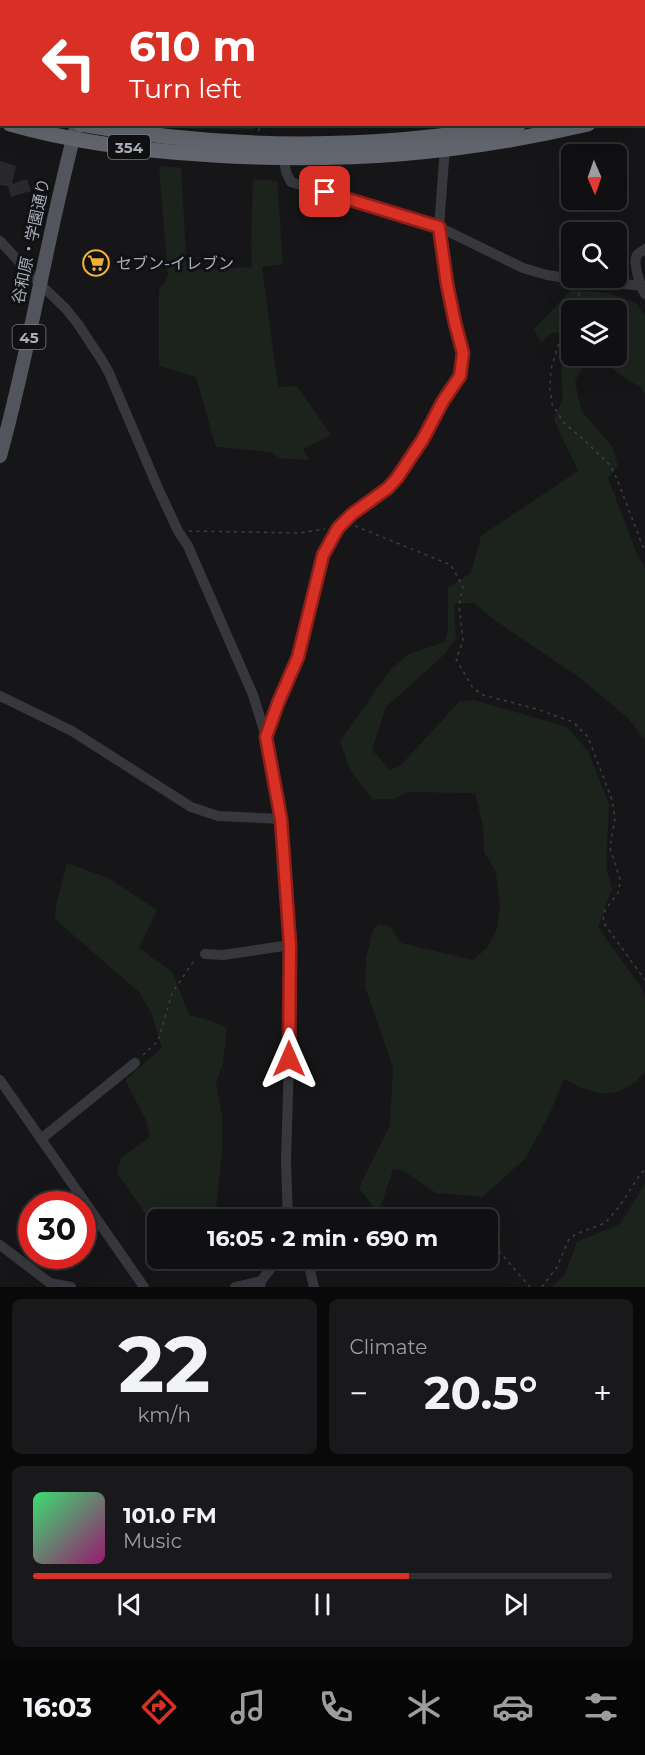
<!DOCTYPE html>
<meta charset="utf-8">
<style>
:root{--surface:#101012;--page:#19191b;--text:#f1f3f6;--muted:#9c9d9f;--line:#303032;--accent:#d93025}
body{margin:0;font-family:Montserrat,"Noto Sans JP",sans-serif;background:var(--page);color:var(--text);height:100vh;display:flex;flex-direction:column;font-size:22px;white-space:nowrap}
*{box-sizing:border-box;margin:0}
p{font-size:20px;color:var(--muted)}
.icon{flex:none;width:33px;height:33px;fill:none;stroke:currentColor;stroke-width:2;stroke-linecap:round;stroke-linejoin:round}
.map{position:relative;height:1287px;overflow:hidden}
.details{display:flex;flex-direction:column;gap:12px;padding:12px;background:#09090a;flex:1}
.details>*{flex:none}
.top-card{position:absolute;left:0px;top:0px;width:645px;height:126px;box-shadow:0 6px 24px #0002,0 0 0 2px var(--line);background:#d93025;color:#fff;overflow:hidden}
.needle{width:39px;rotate:178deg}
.buttons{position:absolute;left:561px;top:144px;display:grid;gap:12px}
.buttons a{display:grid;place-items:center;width:66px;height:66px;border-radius:9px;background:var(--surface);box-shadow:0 6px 24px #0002,0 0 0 2px var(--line);font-size:30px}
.speed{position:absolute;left:18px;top:1191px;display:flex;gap:12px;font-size:30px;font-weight:700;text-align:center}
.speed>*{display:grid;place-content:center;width:78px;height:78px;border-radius:50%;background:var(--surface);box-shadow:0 6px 24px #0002,0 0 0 2px var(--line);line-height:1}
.speed .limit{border:9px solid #d22;background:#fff;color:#111}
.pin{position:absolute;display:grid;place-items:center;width:51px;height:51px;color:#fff;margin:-26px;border-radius:12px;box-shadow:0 3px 9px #0006}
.me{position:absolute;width:66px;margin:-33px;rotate:0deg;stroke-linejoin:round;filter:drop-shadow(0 0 4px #0008)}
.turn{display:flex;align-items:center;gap:21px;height:126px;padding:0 30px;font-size:27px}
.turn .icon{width:78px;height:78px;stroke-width:2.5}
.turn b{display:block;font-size:42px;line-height:51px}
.big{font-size:45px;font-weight:700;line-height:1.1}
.details .widget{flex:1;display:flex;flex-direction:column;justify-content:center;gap:9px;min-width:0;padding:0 21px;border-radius:9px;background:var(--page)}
.details .dial{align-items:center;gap:0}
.dial b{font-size:78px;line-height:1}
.song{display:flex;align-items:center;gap:18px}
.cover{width:72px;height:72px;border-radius:9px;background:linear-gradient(135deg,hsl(140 70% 55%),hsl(320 70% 35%))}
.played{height:6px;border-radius:3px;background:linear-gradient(90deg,var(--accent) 65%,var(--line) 65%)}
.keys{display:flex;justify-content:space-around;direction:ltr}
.heat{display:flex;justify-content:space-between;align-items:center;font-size:33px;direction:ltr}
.details .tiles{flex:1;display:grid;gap:12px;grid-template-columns:1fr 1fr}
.widget:last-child{grid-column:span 2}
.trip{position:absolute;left:147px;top:1209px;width:351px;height:60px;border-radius:9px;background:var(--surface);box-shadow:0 6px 24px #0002,0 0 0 2px var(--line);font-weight:700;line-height:60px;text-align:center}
.tab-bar{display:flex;height:96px;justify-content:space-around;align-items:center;background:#060607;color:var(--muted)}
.tab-bar .icon{width:42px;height:42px}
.tab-bar .current{color:var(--accent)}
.tab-bar b{font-size:27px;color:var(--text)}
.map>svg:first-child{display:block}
</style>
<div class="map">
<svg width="645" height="1287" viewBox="0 0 645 1287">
<rect width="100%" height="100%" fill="#161618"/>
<g fill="#222225">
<path d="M0,0H87L86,2H2V42H0Z"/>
<path d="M604,0H645V84H644V2H600Z"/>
</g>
<g fill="#1c231d">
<path d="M161,125H257L253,130L196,129Z"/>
<path d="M159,166L181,168L187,270L252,267L251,249L253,179L277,181L283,264L262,267L278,387L297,386L331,435L303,449L309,460L279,458L272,452L216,447L196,377L159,366V289L165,282L168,275Z"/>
<path d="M571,290L609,293L636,303L645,316V394L641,388L619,374L597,356L587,361L575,381L581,410L613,448L618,466L608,478L637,554L645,568V740L628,718L580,678L493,619L474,603L454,604L456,637L445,654L386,707L372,750L390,770L400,766L460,701L474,700L567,727L588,751L609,805L606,867L612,889L598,927L642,989L645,998V1072C619,1102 595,1096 564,1079L550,1113L525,1159L482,1197L436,1193L402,1170L393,1169L381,1206L375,1209L359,1188L390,1125L393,1067L365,987L366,959L373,930L379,924L389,926L401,943L473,960L487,948L497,929L500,908L496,872L484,852L483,825L475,793L407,792L395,799H373L351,772L340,741L391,669L409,654L445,642L448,630V588L471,573L481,536L578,471L554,420L563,397L561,369L571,335L572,356H616V310H572L571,331L552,333L541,343L534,329Z"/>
<path d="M67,863L108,878L157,910L139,948L172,972L189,1015L212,1021L227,1028L223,1063L216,1083L222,1115V1152L215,1219L158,1220L157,1221L148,1217L117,1173L121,1158L150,1137L146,1120L125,1080L162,1048L152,1014L139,992L55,919L56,905Z"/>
<path d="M645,1184V1287H552L565,1275L577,1242L620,1224Z"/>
</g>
<g fill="#29292c">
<path d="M0,161L16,166L12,184L27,179L31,191L11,197L8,186L0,185Z"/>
<path d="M110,256V269L83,271L82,257Z"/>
</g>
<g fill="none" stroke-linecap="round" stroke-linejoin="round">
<g stroke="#3d3f44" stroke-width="1.5" stroke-dasharray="3 4.5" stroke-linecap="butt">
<path d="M492,2L495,0"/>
<path d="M258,131L263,124"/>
<path d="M616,265L626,255"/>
<path d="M575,310L579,303V291"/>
<path d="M572,317L558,346L551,369L550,389L552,404L564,423L583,439L610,465L617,479L645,552"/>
<path d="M355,526L451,565L463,587L459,605L463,641L456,659L473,688L483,695L537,709L573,722L588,737L612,800L615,818L610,848L620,879L619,891L604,912L603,922L645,980"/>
<path d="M189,531L300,533L325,529"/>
<path d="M143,1055L158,1041L172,993L195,959"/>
<path d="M488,1242H491L530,1287"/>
<path d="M542,1287L557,1267L569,1239L576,1234L605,1223L619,1207L641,1173L645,1170"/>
</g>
<g stroke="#37383d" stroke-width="10">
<path d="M151,2L156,0"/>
<path d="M0,46H2"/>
<path d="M284,159L286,172L291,182L439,227L523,268L547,275L579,280L645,286"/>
<path d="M0,241L35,279L66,309L78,324L103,362L109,373L158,488L178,531L188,546L253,695L266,737L281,819L290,945L289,1059L286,1161L288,1220"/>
<path d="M645,249C643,251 638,253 637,255C632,263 641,287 645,294"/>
<path d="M0,696L72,731L191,807L218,816L281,819"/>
<path d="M266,737L278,703L299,657L323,555L338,527L352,514L388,488L397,478L423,439L443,401L460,376L463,353L455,323L444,264L439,227L444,160L450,124"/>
<path d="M205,954L223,955L290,945"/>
<path d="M0,1080L144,1287"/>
<path d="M41,1139L135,1063"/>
<path d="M0,1245L50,1283L71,1287"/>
<path d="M307,1258L314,1287"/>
<path d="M235,1287L261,1281"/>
<path d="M260,1287L261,1281L279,1258"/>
</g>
<g stroke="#53555c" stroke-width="14">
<path d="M116,2L117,0"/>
<path d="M0,456C31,346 47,234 77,124"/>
</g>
<g stroke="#63666e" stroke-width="15">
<path d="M644,96H645"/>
<path d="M0,106L2,107"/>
<path d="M644,111H645"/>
<path d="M10,124C76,143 145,151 213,155C343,163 461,154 588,124"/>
<path d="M80,124C226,150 373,151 519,124"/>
</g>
</g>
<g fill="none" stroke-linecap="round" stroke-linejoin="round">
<g stroke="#8d1f18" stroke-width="15">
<path id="route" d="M289,1059L290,945L281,819L266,737L278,703L298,657L323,555L338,528L352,514L388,488L397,478L423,439L443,401L460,376L463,353L455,323L447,284L439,227L325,192"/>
</g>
<use href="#route" stroke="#d93025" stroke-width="10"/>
</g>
<defs>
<g id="supermarket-ring" transform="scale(1.35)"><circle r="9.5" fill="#111113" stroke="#f2b134" stroke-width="1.5"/><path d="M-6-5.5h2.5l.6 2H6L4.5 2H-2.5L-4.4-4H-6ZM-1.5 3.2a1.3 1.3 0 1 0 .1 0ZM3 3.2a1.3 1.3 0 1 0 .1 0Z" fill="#f2b134"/></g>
</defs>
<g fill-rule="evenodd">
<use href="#supermarket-ring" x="96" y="263"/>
</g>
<g text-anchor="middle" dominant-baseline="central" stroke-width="6" stroke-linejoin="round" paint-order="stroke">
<g fill="#111113" stroke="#7b7e86" stroke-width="1.5">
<rect x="108" y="135" width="42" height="24" rx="4.5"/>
<rect x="12.5" y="325" width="33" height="24" rx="4.5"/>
</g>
<g font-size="15" font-weight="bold" fill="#a8adb8">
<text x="129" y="147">354</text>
<text x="29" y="337">45</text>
</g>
<g font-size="16" fill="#a8adb8" stroke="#111113">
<text transform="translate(31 241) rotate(-78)">谷和原・学園通り</text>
</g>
<g font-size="16" fill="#a8adb8" stroke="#111113" text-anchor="start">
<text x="116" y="263">セブン-イレブン</text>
</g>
</g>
</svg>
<div class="buttons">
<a><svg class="needle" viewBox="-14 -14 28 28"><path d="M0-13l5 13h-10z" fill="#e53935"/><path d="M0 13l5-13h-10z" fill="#9c9d9f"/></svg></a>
<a><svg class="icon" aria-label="search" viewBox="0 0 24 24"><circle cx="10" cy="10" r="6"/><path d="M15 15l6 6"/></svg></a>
<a><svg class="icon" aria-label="layers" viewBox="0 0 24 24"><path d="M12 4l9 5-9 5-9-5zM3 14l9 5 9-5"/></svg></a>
</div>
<div class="speed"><div class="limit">30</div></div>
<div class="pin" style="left:325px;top:192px;background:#d93025"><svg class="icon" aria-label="arrive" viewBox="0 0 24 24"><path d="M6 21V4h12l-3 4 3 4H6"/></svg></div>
<svg class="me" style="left:289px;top:1059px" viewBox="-20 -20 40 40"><path d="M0-17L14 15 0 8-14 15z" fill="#d93025" stroke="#fff" stroke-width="4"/></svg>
<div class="trip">16:05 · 2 min · 690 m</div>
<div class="top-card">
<div class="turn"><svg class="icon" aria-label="left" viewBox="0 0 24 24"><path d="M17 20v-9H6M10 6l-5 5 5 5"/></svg><div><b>610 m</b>Turn left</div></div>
</div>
</div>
<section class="details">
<div class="tiles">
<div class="widget dial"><b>22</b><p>km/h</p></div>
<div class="widget"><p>Climate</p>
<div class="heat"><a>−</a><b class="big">20.5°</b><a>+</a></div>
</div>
<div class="widget">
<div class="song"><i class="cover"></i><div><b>101.0 FM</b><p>Music</p></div></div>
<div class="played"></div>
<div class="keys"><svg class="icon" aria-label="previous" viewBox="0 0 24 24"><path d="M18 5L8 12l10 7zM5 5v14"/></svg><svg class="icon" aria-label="pause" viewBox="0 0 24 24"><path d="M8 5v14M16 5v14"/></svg><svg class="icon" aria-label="next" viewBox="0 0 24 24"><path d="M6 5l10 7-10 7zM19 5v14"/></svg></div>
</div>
</div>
</section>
<nav class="tab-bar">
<b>16:03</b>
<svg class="icon current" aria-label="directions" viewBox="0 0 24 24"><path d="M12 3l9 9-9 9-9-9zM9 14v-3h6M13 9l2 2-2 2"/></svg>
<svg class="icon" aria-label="music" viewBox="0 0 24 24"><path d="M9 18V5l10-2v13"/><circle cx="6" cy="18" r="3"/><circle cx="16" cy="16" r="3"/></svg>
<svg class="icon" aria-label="phone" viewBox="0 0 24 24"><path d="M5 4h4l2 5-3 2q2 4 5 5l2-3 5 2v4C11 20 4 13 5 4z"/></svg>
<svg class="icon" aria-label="climate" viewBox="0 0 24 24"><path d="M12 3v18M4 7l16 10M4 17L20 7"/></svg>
<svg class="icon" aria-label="car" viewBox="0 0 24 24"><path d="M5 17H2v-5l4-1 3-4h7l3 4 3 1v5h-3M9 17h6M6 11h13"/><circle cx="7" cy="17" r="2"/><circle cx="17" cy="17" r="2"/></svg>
<svg class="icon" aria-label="filters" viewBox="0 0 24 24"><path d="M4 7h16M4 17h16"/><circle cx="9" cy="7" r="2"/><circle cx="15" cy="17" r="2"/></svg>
</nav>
